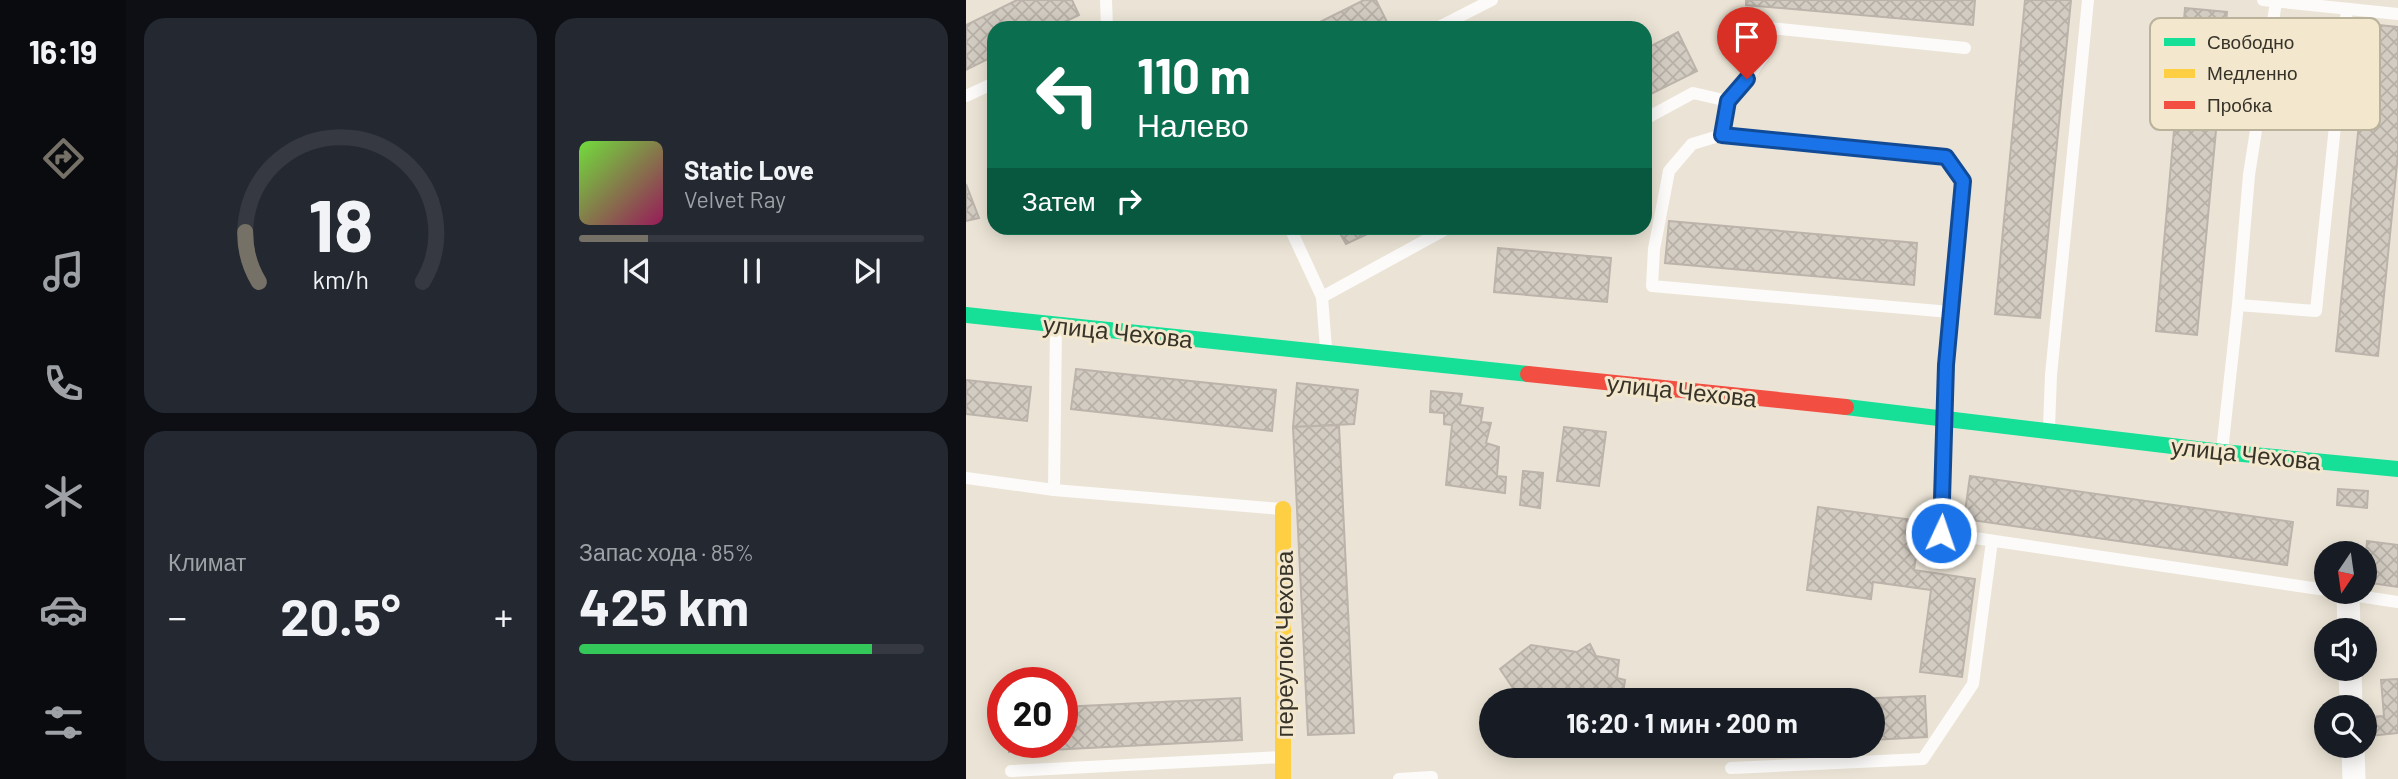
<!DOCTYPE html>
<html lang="ru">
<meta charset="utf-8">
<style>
:root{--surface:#171b24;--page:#242831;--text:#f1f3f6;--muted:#9ea1a6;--line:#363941;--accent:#767166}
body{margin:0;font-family:Barlow,sans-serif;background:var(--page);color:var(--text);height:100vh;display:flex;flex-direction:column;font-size:26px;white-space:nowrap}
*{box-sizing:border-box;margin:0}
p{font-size:23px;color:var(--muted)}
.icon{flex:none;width:38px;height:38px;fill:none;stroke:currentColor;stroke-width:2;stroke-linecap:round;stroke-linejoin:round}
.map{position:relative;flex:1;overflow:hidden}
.details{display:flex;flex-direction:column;gap:18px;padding:18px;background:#0d0f14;width:840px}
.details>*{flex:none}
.guide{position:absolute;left:21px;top:21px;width:665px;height:214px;border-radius:21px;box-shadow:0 4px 18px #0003;background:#0b6e4f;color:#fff;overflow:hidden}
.needle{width:46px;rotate:193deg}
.controls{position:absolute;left:1348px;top:541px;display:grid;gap:14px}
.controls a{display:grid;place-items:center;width:63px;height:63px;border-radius:50%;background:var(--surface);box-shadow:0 4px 18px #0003;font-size:35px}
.speed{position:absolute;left:21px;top:667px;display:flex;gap:14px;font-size:35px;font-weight:700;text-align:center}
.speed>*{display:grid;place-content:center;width:91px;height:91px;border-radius:50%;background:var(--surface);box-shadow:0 4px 18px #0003;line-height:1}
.speed .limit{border:10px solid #d22;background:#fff;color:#111}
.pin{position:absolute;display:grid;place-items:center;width:60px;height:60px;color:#fff;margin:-72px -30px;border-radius:50% 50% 50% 0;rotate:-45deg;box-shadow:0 0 7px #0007}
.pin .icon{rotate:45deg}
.me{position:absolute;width:77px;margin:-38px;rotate:3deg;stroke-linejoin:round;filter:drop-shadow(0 0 5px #0008)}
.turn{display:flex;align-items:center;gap:24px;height:147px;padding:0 35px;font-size:32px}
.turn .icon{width:91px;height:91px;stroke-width:2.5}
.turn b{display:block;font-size:49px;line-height:60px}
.then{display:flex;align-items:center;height:66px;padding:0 35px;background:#0003;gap:14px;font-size:26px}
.big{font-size:52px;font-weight:700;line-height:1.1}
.details .widget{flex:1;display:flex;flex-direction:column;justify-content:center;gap:10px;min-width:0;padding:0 24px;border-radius:21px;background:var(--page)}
.details .dial{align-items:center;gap:0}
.dial svg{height:182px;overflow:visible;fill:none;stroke:var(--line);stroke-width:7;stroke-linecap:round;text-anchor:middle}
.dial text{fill:var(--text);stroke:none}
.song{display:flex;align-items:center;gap:21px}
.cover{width:84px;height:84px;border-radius:10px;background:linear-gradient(135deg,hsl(100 70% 55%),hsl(330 70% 35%))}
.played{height:7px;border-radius:4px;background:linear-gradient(90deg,var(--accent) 20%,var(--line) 20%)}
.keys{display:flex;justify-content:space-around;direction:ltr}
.heat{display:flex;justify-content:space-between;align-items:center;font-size:38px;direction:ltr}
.charge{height:10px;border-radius:5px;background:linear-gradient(90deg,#34c759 85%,var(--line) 0)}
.details .tiles{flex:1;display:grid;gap:18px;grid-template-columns:repeat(2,1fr)}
.trip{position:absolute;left:513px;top:688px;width:406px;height:70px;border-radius:35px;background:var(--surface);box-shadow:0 4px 18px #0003;font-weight:700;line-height:70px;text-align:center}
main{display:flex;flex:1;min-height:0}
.tabs{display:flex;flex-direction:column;width:126px;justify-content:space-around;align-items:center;background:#090b0e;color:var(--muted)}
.tabs .icon{width:49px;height:49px}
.tabs .active{color:var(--accent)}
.tabs b{font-size:32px;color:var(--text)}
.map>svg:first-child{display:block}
</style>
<main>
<nav class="tabs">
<b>16:19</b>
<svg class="icon active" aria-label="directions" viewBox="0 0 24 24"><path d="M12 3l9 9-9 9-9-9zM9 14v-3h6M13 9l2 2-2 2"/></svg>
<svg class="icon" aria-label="music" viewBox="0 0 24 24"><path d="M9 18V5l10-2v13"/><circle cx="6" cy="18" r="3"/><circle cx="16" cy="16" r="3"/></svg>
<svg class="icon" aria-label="phone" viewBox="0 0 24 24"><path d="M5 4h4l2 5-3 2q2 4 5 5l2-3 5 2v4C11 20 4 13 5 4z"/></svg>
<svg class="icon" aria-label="climate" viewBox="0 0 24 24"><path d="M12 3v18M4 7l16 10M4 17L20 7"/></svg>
<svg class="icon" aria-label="car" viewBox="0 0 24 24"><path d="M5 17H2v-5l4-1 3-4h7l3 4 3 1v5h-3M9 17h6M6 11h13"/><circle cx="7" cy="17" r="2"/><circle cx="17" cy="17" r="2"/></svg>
<svg class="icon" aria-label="filters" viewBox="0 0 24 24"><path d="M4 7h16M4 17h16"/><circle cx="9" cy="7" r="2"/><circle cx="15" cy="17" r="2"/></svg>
</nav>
<section class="details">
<div class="tiles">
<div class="widget dial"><svg viewBox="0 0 100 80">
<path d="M14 69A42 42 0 1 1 86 69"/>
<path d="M14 69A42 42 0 0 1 8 47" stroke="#767166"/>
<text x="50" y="56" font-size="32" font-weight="700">18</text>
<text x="50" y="72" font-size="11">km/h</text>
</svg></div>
<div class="widget">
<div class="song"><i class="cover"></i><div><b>Static Love</b><p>Velvet Ray</p></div></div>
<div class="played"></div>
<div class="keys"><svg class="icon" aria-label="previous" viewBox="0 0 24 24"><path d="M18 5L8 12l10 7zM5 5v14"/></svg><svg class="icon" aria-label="pause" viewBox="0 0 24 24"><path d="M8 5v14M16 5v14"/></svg><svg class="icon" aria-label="next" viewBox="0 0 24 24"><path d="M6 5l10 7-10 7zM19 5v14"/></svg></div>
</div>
<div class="widget"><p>Климат</p>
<div class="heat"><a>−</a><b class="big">20.5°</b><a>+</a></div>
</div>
<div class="widget"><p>Запас хода · 85%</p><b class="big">425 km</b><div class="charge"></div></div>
</div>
</section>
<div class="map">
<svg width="1432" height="779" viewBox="0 0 1432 779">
<defs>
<pattern id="building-cross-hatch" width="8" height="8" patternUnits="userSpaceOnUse" patternTransform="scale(1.75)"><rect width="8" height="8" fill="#d3ccc2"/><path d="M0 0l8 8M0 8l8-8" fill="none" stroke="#b6b0a7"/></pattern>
</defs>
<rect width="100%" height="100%" fill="#ebe4d6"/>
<g fill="url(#building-cross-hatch)" stroke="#bcb4ab" stroke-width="2">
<path d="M51,0H106L113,15L86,28H28V56L0,70V25Z"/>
<path d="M398,0H410L424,28H342Z"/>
<path d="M780,0H1009L1007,25L780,5Z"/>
<path d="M1059,0H1105L1074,318L1029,314Z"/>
<path d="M1219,8L1261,12L1231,335L1190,331Z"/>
<path d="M1403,24L1432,27V154L1412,356L1370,351Z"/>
<path d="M712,32L731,71L679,97V49Z"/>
<path d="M0,184L13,218L0,221Z"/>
<path d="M703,221L951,243L948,285L699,263Z"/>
<path d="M371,228H414L380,244Z"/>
<path d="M532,248L645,258L641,302L528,292Z"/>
<path d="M110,369L310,390L306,431L105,409Z"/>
<path d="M0,380L65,387L61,421L0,414Z"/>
<path d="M331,383L392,390L388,424L327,427Z"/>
<path d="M465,391L496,394L494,405L517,408L515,422L525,423L520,443L533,447L531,476L540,477L539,493L480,485L486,425L478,424V413L464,412Z"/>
<path d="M373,425L388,733L342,735L327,427Z"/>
<path d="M598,427L640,432L633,486L591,481Z"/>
<path d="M557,471L577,473L574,508L554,505Z"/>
<path d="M1004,476L1327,522L1321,565L998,519Z"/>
<path d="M1372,489L1402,491L1401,508L1371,505Z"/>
<path d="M852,507L955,521L948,570L1009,579L996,677L954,672L965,590L907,582L905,599L841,590Z"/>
<path d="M1401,541L1432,545V587L1398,582Z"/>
<path d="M624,644L630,656L653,660L651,678L659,680L656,700H555L534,669L565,645L611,652Z"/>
<path d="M1432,679V733L1404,736L1402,717L1418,716L1415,680Z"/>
<path d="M959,696L961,737L906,740V700H860Z"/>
<path d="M274,698L276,740L43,752V742H96V707Z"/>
</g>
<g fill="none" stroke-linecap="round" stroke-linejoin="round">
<g stroke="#fcfbf9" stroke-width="12">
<path d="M140,0L141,28"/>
<path d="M1297,0L1432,14"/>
<path d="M471,28L526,0"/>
<path d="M999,48L804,28L800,52L781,79L762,101L756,135L980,157L997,181L980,365L975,533L1360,590"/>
<path d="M0,96L28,83"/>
<path d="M679,119L727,93L762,101"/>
<path d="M756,135L726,144L703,171L688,249L686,286L984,312"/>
<path d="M324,228L356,297L360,349"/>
<path d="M356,297L482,228"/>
<path d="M1272,305L1350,311L1381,9"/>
<path d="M90,325L88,490L316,509"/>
<path d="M1083,428L1085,375L1122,0"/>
<path d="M1256,451L1272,305L1283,175L1310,2L1313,0"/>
<path d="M0,478L88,490"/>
<path d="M1366,592L1432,602"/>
<path d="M765,768L957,759L1007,684L1026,541"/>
<path d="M45,771L316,757"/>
<path d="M433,779L466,777"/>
</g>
<g stroke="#fcfbf9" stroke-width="23">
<path d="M1382,594L1383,630"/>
<path d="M1384,668L1385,707"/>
<path d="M1387,746L1388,779"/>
</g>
<g stroke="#16e098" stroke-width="16">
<path d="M0,315L562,374"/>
<path d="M880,407L1256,452L1432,469"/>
</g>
<path stroke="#ffcf43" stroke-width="16" d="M317,509V779"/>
<path stroke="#f24e42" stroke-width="16" d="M562,374L880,407"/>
</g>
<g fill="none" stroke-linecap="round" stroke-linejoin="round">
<g stroke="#114b97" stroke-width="18">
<path id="route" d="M781,79L762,101L756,135L980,157L997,181L980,365L975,533"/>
</g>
<use href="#route" stroke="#1a73e8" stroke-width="12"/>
</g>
<g text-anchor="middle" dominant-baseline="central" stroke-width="6" stroke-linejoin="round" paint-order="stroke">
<g font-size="24" fill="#373329" stroke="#f3e8ce">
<text transform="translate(152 331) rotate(6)">улица Чехова</text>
<text transform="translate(716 390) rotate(6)">улица Чехова</text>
<text transform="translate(1280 453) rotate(6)">улица Чехова</text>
<text transform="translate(317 644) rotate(-90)">переулок Чехова</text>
</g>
</g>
<rect x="1184" y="18" width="230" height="112" rx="10" fill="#f3e8ce" stroke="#bbb29c" stroke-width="2"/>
<rect x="1198" y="38" width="31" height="8" fill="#16e098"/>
<rect x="1198" y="69" width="31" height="9" fill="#ffcf43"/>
<rect x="1198" y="101" width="31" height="8" fill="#f24e42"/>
<g font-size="19" fill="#373329">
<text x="1241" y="49">Свободно</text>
<text x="1241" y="80">Медленно</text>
<text x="1241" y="112">Пробка</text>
</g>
</svg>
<div class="controls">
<a><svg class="needle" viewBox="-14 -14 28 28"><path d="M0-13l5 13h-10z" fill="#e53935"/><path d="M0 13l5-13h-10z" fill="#9ea1a6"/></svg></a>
<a><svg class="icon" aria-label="sound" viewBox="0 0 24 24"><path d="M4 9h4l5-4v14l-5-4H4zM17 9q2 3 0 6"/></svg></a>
<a><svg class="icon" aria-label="search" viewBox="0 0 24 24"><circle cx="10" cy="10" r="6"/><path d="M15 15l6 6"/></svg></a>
</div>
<div class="speed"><div class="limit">20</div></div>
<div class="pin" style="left:781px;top:79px;background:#d93025"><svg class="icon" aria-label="arrive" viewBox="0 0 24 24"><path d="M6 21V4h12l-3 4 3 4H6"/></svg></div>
<svg class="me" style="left:975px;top:533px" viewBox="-20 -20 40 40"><circle r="17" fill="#1a73e8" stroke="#fff" stroke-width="3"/><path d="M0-11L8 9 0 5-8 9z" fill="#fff"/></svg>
<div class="trip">16:20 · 1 мин · 200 m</div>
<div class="guide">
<div class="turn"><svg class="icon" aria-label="left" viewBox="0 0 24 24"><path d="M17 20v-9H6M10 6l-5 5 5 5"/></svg><div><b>110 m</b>Налево</div></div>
<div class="then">Затем<svg class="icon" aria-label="right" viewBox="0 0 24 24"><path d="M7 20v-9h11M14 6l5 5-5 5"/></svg></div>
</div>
</div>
</main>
